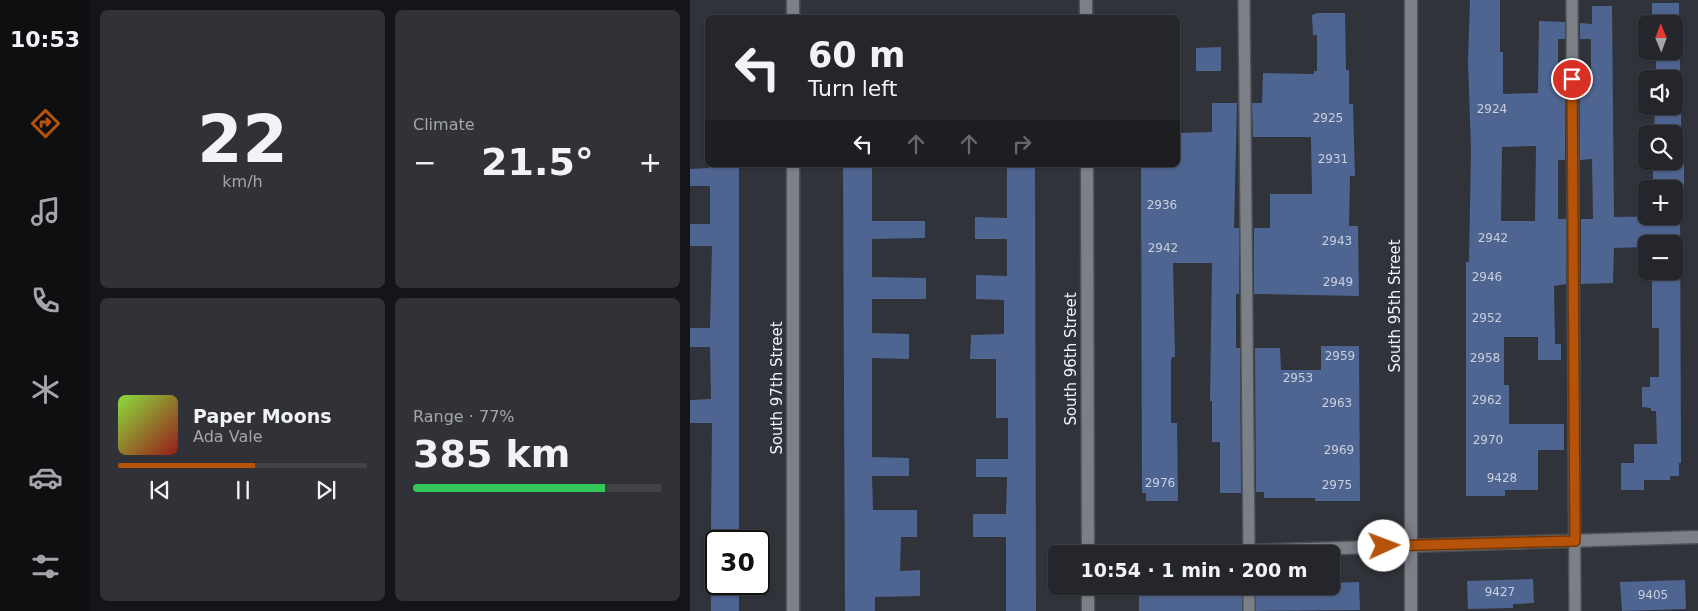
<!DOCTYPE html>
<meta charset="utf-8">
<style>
:root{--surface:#24262b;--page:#303237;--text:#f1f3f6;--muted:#a3a5a9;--line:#414347;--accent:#b45309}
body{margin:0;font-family:"DejaVu Sans",sans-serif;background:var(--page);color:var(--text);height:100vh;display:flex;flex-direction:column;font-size:19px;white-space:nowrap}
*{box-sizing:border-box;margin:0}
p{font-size:16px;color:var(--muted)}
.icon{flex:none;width:28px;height:28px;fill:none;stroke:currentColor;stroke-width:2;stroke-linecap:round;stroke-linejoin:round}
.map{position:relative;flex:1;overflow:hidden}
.side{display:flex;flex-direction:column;gap:10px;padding:10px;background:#141518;width:600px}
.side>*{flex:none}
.banner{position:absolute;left:15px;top:15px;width:475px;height:152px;border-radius:8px;box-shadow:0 1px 4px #0004,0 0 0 1px var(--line);background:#24262b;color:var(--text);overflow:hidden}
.needle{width:32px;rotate:359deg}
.fabs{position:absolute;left:948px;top:15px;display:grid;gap:10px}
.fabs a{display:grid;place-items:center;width:45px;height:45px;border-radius:8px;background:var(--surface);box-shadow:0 1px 4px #0004,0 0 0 1px var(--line);font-size:25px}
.speed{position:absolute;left:15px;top:530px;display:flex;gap:10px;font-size:25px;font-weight:700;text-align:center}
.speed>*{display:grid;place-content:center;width:65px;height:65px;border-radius:50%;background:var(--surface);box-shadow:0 1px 4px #0004,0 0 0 1px var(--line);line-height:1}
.speed .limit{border:2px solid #111;border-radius:8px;background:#fff;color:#111}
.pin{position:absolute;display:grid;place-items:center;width:42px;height:42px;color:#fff;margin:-21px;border:2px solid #fff;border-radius:50%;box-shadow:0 1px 5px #0007}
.me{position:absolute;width:55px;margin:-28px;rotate:88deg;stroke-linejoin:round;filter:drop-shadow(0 0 4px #0008)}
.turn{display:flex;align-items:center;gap:18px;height:105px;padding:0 20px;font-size:22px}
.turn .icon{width:65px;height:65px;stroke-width:2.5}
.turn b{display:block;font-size:35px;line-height:42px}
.lanes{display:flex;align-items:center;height:48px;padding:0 20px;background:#0003;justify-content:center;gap:25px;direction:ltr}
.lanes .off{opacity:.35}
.big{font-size:38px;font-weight:600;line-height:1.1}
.side .widget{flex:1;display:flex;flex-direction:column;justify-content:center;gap:8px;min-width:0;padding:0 18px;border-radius:8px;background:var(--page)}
.side .dial{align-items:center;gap:0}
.dial b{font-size:65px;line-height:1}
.song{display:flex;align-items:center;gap:15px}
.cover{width:60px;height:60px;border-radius:8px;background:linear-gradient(135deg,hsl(90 70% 55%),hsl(0 70% 35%))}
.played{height:5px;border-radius:2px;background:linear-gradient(90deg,var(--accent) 55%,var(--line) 55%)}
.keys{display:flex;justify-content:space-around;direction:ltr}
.heat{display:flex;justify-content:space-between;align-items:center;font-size:28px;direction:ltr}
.charge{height:8px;border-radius:4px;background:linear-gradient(90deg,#34c759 77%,var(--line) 0)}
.side .tiles{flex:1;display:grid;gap:10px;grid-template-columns:repeat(2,1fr)}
.trip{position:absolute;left:358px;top:545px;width:292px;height:50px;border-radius:8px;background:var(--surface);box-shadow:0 1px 4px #0004,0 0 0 1px var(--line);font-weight:600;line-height:50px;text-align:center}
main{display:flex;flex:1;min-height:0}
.dock{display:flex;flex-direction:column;width:90px;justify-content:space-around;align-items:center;background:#0e0f11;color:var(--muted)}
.dock .icon{width:35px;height:35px}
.dock .on{color:var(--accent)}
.dock b{font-size:22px;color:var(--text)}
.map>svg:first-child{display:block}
</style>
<main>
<nav class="dock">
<b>10:53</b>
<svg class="icon on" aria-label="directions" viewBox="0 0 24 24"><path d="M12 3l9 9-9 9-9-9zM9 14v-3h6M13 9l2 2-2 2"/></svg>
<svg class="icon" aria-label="music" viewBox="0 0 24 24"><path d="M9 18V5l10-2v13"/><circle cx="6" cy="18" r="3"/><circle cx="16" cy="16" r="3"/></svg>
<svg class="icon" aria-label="phone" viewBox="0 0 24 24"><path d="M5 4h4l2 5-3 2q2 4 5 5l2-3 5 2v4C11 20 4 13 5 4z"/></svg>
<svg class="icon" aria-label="climate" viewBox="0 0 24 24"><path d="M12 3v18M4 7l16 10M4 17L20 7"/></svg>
<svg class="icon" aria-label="car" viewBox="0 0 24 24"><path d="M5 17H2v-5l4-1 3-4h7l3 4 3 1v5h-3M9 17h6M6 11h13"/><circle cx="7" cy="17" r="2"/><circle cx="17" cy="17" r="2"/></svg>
<svg class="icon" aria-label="filters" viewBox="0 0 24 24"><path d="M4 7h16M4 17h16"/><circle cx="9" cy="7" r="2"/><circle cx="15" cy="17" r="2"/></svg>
</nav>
<section class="side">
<div class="tiles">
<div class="widget dial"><b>22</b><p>km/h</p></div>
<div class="widget"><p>Climate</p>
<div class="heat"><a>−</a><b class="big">21.5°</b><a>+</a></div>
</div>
<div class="widget">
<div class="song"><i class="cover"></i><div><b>Paper Moons</b><p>Ada Vale</p></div></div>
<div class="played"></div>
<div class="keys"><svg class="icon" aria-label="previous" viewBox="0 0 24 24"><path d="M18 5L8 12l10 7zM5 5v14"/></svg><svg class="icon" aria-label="pause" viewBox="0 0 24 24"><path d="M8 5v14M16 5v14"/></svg><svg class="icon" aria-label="next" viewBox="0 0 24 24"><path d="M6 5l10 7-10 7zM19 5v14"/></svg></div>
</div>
<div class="widget"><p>Range · 77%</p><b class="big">385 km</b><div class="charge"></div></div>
</div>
</section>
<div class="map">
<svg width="1008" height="611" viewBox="0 0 1008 611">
<rect width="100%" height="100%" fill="#303339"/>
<g fill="#4f6591" fill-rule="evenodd">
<path d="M780,0H810V52H813V94L848,93L849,21L875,22V39H868V90H875V160H868V219H876V284L864,286L865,344H871V360H848V337H814V385H819V424H874V450H848V490H815V496H776V262H779L781,150L778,61ZM846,146L845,221H811L812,147Z"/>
<path d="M962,3H989L990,72H966V51H984V24H962Z"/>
<path d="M902,6H922L924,217L984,216V189H963V161H984V134H964L965,106H991V131H994V204H990L991,463H989V476H980V480H954V490H931V463H944V444H967L966,411H961V408L952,407V387H960V377H969V328H962V271H984V244H956V247L924,248L923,283L891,284V219H903L902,159L890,160V90H901V39H890V23L902,24Z"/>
<path d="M627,13H655L656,70H659V104H663L664,142L665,176H660L659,226H668L669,296L564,294V228H580V194H622L621,137H563L562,103H572L573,73L624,74V71H627V35H623L622,15Z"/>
<path d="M531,47V71H506V48Z"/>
<path d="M522,103H547L544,228H549V294H546V348H550L551,493H530V442H522V401H520L522,263H483L485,357H482L481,360V423H487L488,501H456V493H452L451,165H488V133L522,132Z"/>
<path d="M19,165H49V530H21L22,423H0V400L21,399L20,347H0V328H20L22,246H0V224H20V186H0V169L19,168Z"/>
<path d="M153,165H182V221H235V238L182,239V277L236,278V299H182V333L219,334V359L182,358V457L219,458V476H182L183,510H227V537H211L210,571L230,570V596L185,597V611H155Z"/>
<path d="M317,165H345L346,611H316V537H283V514H316L317,477H286V459H318V418H306V359H280L281,335L314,334V300L286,299V275L317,276V239H285V217L317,218Z"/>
<path d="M631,346H669L670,501H625V498H574V492H566L565,348H590L591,370H631Z"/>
<path d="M843,579L844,603L823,604V608L778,609L777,581Z"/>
<path d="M995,580L996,609L932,611L930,582Z"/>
<path d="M669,582L670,610L566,611V593H573V590L627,588L641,586V583Z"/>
<rect x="21" y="584" width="28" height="27"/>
<path d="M496,588V595L552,594V611H449V589Z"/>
</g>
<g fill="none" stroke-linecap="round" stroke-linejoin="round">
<g stroke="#4c4f54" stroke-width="14">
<g id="lane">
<path d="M554,0L559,554"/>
<path d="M882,0L885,611"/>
<path d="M559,586V611"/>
</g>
</g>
<g stroke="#4c4f54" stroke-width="15">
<g id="street">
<path d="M396,0V18"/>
<path d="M721,0V611"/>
<path d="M103,18V0"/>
<path d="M397,165L398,554"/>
<path d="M457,554L1008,537"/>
<path d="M398,586V611"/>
<path d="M103,611V165"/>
</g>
</g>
<use href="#lane" stroke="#7b7f86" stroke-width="11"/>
<use href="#street" stroke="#7b7f86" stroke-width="12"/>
</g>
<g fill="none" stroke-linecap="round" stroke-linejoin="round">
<g stroke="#753606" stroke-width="12">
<path id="route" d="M694,546L885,541L882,79"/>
</g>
<use href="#route" stroke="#b45309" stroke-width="9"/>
</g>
<g text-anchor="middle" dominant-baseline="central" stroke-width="5" stroke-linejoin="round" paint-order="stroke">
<g font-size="12" fill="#c8d0de">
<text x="802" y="109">2924</text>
<text x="638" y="118">2925</text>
<text x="643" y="159">2931</text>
<text x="472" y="205">2936</text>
<text x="803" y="238">2942</text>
<text x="647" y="241">2943</text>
<text x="473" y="248">2942</text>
<text x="797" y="277">2946</text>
<text x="648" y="282">2949</text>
<text x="797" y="318">2952</text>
<text x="650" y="356">2959</text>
<text x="795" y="358">2958</text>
<text x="608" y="378">2953</text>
<text x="797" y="400">2962</text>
<text x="647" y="403">2963</text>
<text x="798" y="440">2970</text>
<text x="649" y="450">2969</text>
<text x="812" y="478">9428</text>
<text x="470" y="483">2976</text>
<text x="647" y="485">2975</text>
<text x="810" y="592">9427</text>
<text x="963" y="595">9405</text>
</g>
<g font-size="15" fill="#f1f3f7" stroke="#303339">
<text transform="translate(705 306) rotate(-90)">South 95th Street</text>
<text transform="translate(381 359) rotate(-90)">South 96th Street</text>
<text transform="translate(87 388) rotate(-90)">South 97th Street</text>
</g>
</g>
</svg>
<div class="fabs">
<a><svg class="needle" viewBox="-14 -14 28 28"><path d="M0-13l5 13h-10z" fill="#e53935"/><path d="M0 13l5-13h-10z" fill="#a3a5a9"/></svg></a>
<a><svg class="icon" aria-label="sound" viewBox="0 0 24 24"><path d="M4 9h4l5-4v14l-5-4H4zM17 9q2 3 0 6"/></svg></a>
<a><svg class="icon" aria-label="search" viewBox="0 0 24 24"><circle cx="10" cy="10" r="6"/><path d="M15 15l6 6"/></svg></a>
<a>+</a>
<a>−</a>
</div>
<div class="speed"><div class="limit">30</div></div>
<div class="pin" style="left:882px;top:79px;background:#d93025"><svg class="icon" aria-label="arrive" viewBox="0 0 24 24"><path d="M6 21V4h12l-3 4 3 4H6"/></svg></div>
<svg class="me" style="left:694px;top:546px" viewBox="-20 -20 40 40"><circle r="19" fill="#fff"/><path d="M0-13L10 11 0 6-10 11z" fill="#b45309"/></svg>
<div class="trip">10:54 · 1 min · 200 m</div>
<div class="banner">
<div class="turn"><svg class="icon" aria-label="left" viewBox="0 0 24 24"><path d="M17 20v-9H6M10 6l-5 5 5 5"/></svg><div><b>60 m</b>Turn left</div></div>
<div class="lanes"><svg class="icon" aria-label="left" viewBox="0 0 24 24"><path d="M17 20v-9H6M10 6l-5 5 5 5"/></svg><svg class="icon off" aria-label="ahead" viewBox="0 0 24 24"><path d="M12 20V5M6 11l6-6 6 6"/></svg><svg class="icon off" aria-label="ahead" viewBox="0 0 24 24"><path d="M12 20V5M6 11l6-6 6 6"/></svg><svg class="icon off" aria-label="right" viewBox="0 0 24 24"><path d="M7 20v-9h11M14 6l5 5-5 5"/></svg></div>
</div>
</div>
</main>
